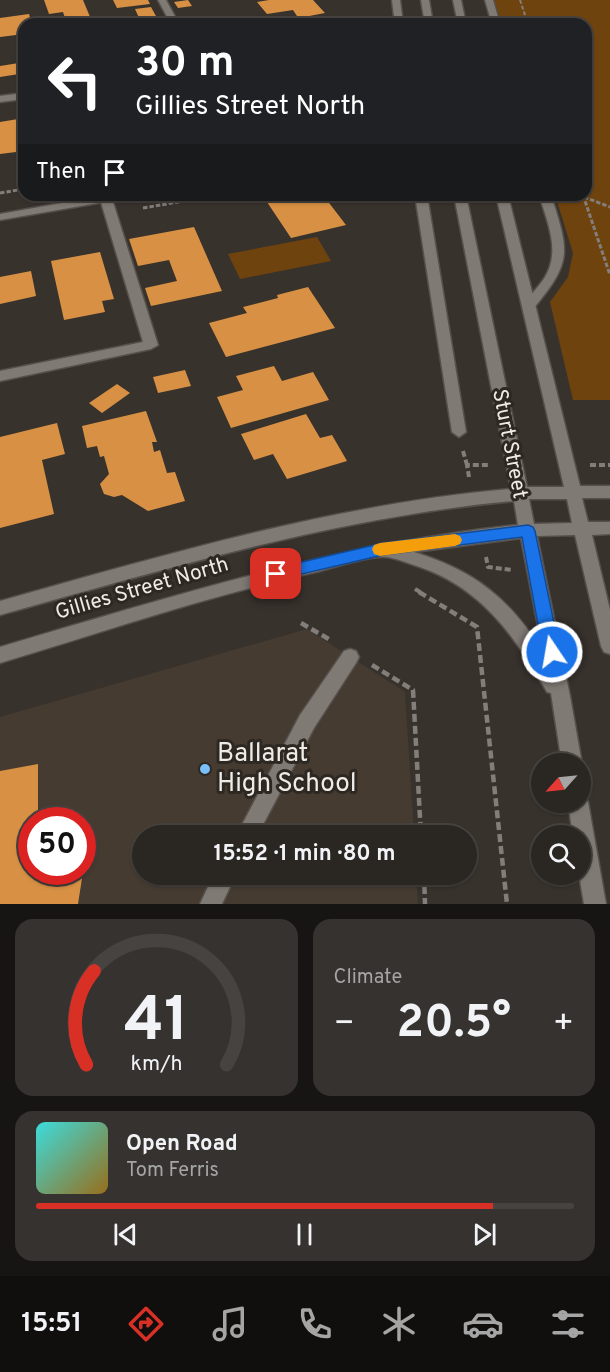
<!DOCTYPE html>
<meta charset="utf-8">
<style>
:root{--surface:#2a2622;--page:#36322f;--text:#f1f3f6;--muted:#a5a5a5;--line:#464340;--accent:#d93025}
body{margin:0;font-family:Overpass,sans-serif;background:var(--page);color:var(--text);height:100vh;display:flex;flex-direction:column;font-size:22px;white-space:nowrap}
*{box-sizing:border-box;margin:0}
p{font-size:20px;color:var(--muted)}
.icon{flex:none;width:33px;height:33px;fill:none;stroke:currentColor;stroke-width:2;stroke-linecap:round;stroke-linejoin:round}
.map{position:relative;height:904px;overflow:hidden}
.details{display:flex;flex-direction:column;gap:15px;padding:15px;background:#171513;flex:1}
.details>*{flex:none}
.guide{position:absolute;left:18px;top:18px;width:574px;height:183px;border-radius:18px;box-shadow:0 2px 4px #0004,0 0 0 2px var(--line);background:#202124;color:#fff;overflow:hidden}
.needle{width:39px;rotate:243deg}
.controls{position:absolute;left:531px;top:753px;display:grid;gap:12px}
.controls a{display:grid;place-items:center;width:60px;height:60px;border-radius:50%;background:var(--surface);box-shadow:0 2px 4px #0004,0 0 0 2px var(--line);font-size:30px}
.speed{position:absolute;left:18px;top:807px;display:flex;gap:12px;font-size:30px;font-weight:700;text-align:center}
.speed>*{display:grid;place-content:center;width:78px;height:78px;border-radius:50%;background:var(--surface);box-shadow:0 2px 4px #0004,0 0 0 2px var(--line);line-height:1}
.speed .limit{border:9px solid #d22;background:#fff;color:#111}
.pin{position:absolute;display:grid;place-items:center;width:51px;height:51px;color:#fff;margin:-26px;border-radius:12px;box-shadow:0 3px 9px #0006}
.me{position:absolute;width:66px;margin:-33px;rotate:348deg;stroke-linejoin:round;filter:drop-shadow(0 0 4px #0008)}
.turn{display:flex;align-items:center;gap:21px;height:126px;padding:0 18px;font-size:27px}
.turn .icon{width:78px;height:78px;stroke-width:2.5}
.turn b{display:block;font-size:42px;line-height:51px}
.then{display:flex;align-items:center;height:57px;padding:0 18px;background:#0003;gap:12px;font-size:22px}
.big{font-size:45px;font-weight:700;line-height:1.1}
.details .tile{flex:1;display:flex;flex-direction:column;justify-content:center;gap:9px;min-width:0;padding:0 21px;border-radius:18px;background:var(--page)}
.details .dial{align-items:center;gap:0}
.dial svg{height:156px;overflow:visible;fill:none;stroke:var(--line);stroke-width:7;stroke-linecap:round;text-anchor:middle}
.dial text{fill:var(--text);stroke:none}
.song{display:flex;align-items:center;gap:18px}
.cover{width:72px;height:72px;border-radius:9px;background:linear-gradient(135deg,hsl(180 70% 55%),hsl(40 70% 35%))}
.played{height:6px;border-radius:3px;background:linear-gradient(90deg,var(--accent) 85%,var(--line) 85%)}
.keys{display:flex;justify-content:space-around;direction:ltr}
.heat{display:flex;justify-content:space-between;align-items:center;font-size:33px;direction:ltr}
.details .tiles{flex:1;display:grid;gap:15px;grid-template-columns:1fr 1fr}
.tile:last-child{grid-column:span 2}
.trip{position:absolute;left:132px;top:825px;width:345px;height:60px;border-radius:30px;background:var(--surface);box-shadow:0 2px 4px #0004,0 0 0 2px var(--line);font-weight:700;line-height:60px;text-align:center}
.tab-bar{display:flex;height:96px;justify-content:space-around;align-items:center;background:#110f0e;color:var(--muted)}
.tab-bar .icon{width:42px;height:42px}
.tab-bar .on{color:var(--accent)}
.tab-bar b{font-size:27px;color:var(--text)}
.map>svg:first-child{display:block}
</style>
<div class="map">
<svg width="610" height="904" viewBox="0 0 610 904">
<rect width="100%" height="100%" fill="#38322d"/>
<path fill="#453b31" fill-rule="evenodd" d="M307,629L405,692L414,835L142,836V874L416,875L418,904H0V717ZM32,820H82V872H32Z"/>
<g fill="#6f430d">
<path d="M494,0H610V400H573L550,302L568,277L573,253L555,195H586V24H502Z"/>
<path d="M317,237L331,261L240,279L228,254Z"/>
</g>
<g fill="#d89144">
<path d="M44,0H83L93,24H67L63,12L49,14Z"/>
<path d="M113,0H148L150,4L117,8Z"/>
<path d="M188,0L192,6L178,8L174,2Z"/>
<path d="M269,0H313L325,13L304,17L297,16L293,10L267,14L257,2Z"/>
<path d="M151,7L157,18L140,20L135,9Z"/>
<path d="M29,14L32,24H24V34L0,37V18Z"/>
<path d="M313,18L319,24H285V23Z"/>
<path d="M24,50V89H23L19,74L0,77V66L19,63L16,51Z"/>
<path d="M24,118V151L0,154V122Z"/>
<path d="M323,195L346,225L291,238L263,196Z"/>
<path d="M194,227L222,291L151,306L145,288L177,281L169,260L138,266L129,239Z"/>
<path d="M100,252L114,299L102,301L105,312L64,320L51,261Z"/>
<path d="M31,271L36,296L0,304V277Z"/>
<path d="M308,287L335,328L226,357L209,323L247,313L243,307L278,298L277,295Z"/>
<path d="M274,366L282,381L313,372L329,400L231,428L217,397L243,390L236,376Z"/>
<path d="M185,370L191,386L158,393L153,377Z"/>
<path d="M117,384L130,393L102,413L89,403Z"/>
<path d="M146,411L157,442H152L154,452L160,450L167,473L175,472L185,501L148,511L122,495L114,497L104,494L100,484L109,474L104,456L100,457L97,446L87,448L82,426Z"/>
<path d="M306,414L320,438L332,435L347,461L287,479L273,454L254,460L241,434Z"/>
<path d="M57,423L65,454L42,460L54,514L0,528V437Z"/>
<path d="M38,764V820H32V872H83L78,904H0V771Z"/>
</g>
<g fill="none" stroke-linecap="round" stroke-linejoin="round">
<g stroke="#55504c" stroke-width="3">
<g id="service">
<path d="M158,0H166L179,24H171Z"/>
<path d="M24,93V99L0,102V96Z"/>
<path d="M106,196L112,199L158,345L151,349L0,381V371L143,342L100,199Z"/>
</g>
</g>
<g stroke="#55504c" stroke-width="3">
<g id="minor">
<path d="M392,0H400L403,24H395Z"/>
<path d="M485,0H493L500,24H492Z"/>
<path d="M107,195H133L127,198L0,220V214Z"/>
<path d="M415,195H427L466,432L459,437L452,432Z"/>
<path d="M539,195H551C569,252 573,261 533,309L528,310L522,306C529,296 539,287 545,277C561,251 547,221 539,195Z"/>
<path d="M350,649L356,651L359,657L356,663L314,728L257,836H236L300,715L344,651Z"/>
<path d="M214,874H236L222,904H200Z"/>
</g>
</g>
<g stroke="#55504c" stroke-width="3">
<g id="secondary">
<path d="M421,0H429L433,24H425Z"/>
<path d="M453,0H461L466,24H458Z"/>
<path d="M454,195H466L527,487H564L496,195H508L580,486H610V498H582L588,522H610V534L592,535L610,610V654L604,652L601,646L575,535L537,536L570,696L582,764L580,767V764H562L551,693L547,692C515,636 481,587 417,566C407,563 396,558 386,557C372,555 335,567 320,571C211,595 106,631 0,663V647C173,596 338,544 518,525L514,501C338,517 170,568 0,615V601C169,554 336,504 511,489ZM529,499H567L572,523L534,524ZM521,538L543,652C509,598 475,571 414,552Z"/>
<path d="M580,793L585,795L588,802L606,904H584L579,874L580,836H573L568,802H580Z"/>
</g>
</g>
<path stroke="#837e7a" stroke-width="2" stroke-dasharray="4 2" stroke-linecap="butt" d="M520,0L528,24"/>
<g stroke="#837e7a" stroke-width="3" stroke-dasharray="4.5 2" stroke-linecap="butt">
<path d="M0,193L24,189"/>
<path d="M583,195L610,275"/>
<path d="M584,197L610,207"/>
<path d="M143,208L219,195"/>
</g>
<g stroke="#837e7a" stroke-width="4" stroke-dasharray="6 3" stroke-linecap="butt">
<path d="M463,451L467,465"/>
<path d="M590,465H610"/>
<path d="M469,477L467,465H489"/>
<path d="M486,557L488,567L512,570"/>
<path d="M415,589L422,593"/>
</g>
<g stroke="#837e7a" stroke-width="4.5" stroke-dasharray="8 4" stroke-linecap="butt">
<path d="M419,592L477,627L507,904"/>
<path d="M301,623L332,641"/>
<path d="M372,665L413,690L421,836"/>
<path d="M424,874L425,904"/>
</g>
<use href="#service" fill="#807a74" fill-rule="evenodd"/>
<use href="#minor" fill="#807a74" fill-rule="evenodd"/>
<use href="#secondary" fill="#807a74" fill-rule="evenodd"/>
</g>
<path fill="#1a73e8" stroke="#114b97" stroke-width="1.5" d="M528,525L533,527L535,531L560,652L557,657L552,659L546,657L543,652L522,537L383,555L276,580L271,578L269,574L271,569L276,568L383,543Z"/>
<path fill="#f59e0b" d="M455,534L460,536L462,540L460,544L455,546L380,556L374,554L372,549L374,545L380,543Z"/>
<circle fill="#7abff8" stroke="#2e2823" stroke-width="2" cx="205" cy="769" r="6"/>
<g text-anchor="middle" dominant-baseline="central" stroke-width="6" stroke-linejoin="round" paint-order="stroke">
<g font-size="21" fill="#efebe7" stroke="#2e2823">
<text transform="translate(509 444) rotate(79)">Sturt Street</text>
<text transform="translate(142 589) rotate(-16)">Gillies Street North</text>
</g>
<g font-size="26" fill="#efebe7" stroke="#2e2823" text-anchor="start">
<text x="217" y="754">Ballarat<tspan x="217" dy="30">High School</tspan></text>
</g>
</g>
</svg>
<div class="controls">
<a><svg class="needle" viewBox="-14 -14 28 28"><path d="M0-13l5 13h-10z" fill="#e53935"/><path d="M0 13l5-13h-10z" fill="#a5a5a5"/></svg></a>
<a><svg class="icon" aria-label="search" viewBox="0 0 24 24"><circle cx="10" cy="10" r="6"/><path d="M15 15l6 6"/></svg></a>
</div>
<div class="speed"><div class="limit">50</div></div>
<div class="pin" style="left:276px;top:574px;background:#d93025"><svg class="icon" aria-label="arrive" viewBox="0 0 24 24"><path d="M6 21V4h12l-3 4 3 4H6"/></svg></div>
<svg class="me" style="left:552px;top:652px" viewBox="-20 -20 40 40"><circle r="17" fill="#1a73e8" stroke="#fff" stroke-width="3"/><path d="M0-11L8 9 0 5-8 9z" fill="#fff"/></svg>
<div class="trip">15:52 · 1 min · 80 m</div>
<div class="guide">
<div class="turn"><svg class="icon" aria-label="left" viewBox="0 0 24 24"><path d="M17 20v-9H6M10 6l-5 5 5 5"/></svg><div><b>30 m</b>Gillies Street North</div></div>
<div class="then">Then<svg class="icon" aria-label="arrive" viewBox="0 0 24 24"><path d="M6 21V4h12l-3 4 3 4H6"/></svg></div>
</div>
</div>
<section class="details">
<div class="tiles">
<div class="tile dial"><svg viewBox="0 0 100 80">
<path d="M14 69A42 42 0 1 1 86 69"/>
<path d="M14 69A42 42 0 0 1 18 21" stroke="#d93025"/>
<text x="50" y="56" font-size="32" font-weight="700">41</text>
<text x="50" y="72" font-size="11">km/h</text>
</svg></div>
<div class="tile"><p>Climate</p>
<div class="heat"><a>−</a><b class="big">20.5°</b><a>+</a></div>
</div>
<div class="tile">
<div class="song"><i class="cover"></i><div><b>Open Road</b><p>Tom Ferris</p></div></div>
<div class="played"></div>
<div class="keys"><svg class="icon" aria-label="previous" viewBox="0 0 24 24"><path d="M18 5L8 12l10 7zM5 5v14"/></svg><svg class="icon" aria-label="pause" viewBox="0 0 24 24"><path d="M8 5v14M16 5v14"/></svg><svg class="icon" aria-label="next" viewBox="0 0 24 24"><path d="M6 5l10 7-10 7zM19 5v14"/></svg></div>
</div>
</div>
</section>
<nav class="tab-bar">
<b>15:51</b>
<svg class="icon on" aria-label="directions" viewBox="0 0 24 24"><path d="M12 3l9 9-9 9-9-9zM9 14v-3h6M13 9l2 2-2 2"/></svg>
<svg class="icon" aria-label="music" viewBox="0 0 24 24"><path d="M9 18V5l10-2v13"/><circle cx="6" cy="18" r="3"/><circle cx="16" cy="16" r="3"/></svg>
<svg class="icon" aria-label="phone" viewBox="0 0 24 24"><path d="M5 4h4l2 5-3 2q2 4 5 5l2-3 5 2v4C11 20 4 13 5 4z"/></svg>
<svg class="icon" aria-label="climate" viewBox="0 0 24 24"><path d="M12 3v18M4 7l16 10M4 17L20 7"/></svg>
<svg class="icon" aria-label="car" viewBox="0 0 24 24"><path d="M5 17H2v-5l4-1 3-4h7l3 4 3 1v5h-3M9 17h6M6 11h13"/><circle cx="7" cy="17" r="2"/><circle cx="17" cy="17" r="2"/></svg>
<svg class="icon" aria-label="filters" viewBox="0 0 24 24"><path d="M4 7h16M4 17h16"/><circle cx="9" cy="7" r="2"/><circle cx="15" cy="17" r="2"/></svg>
</nav>
